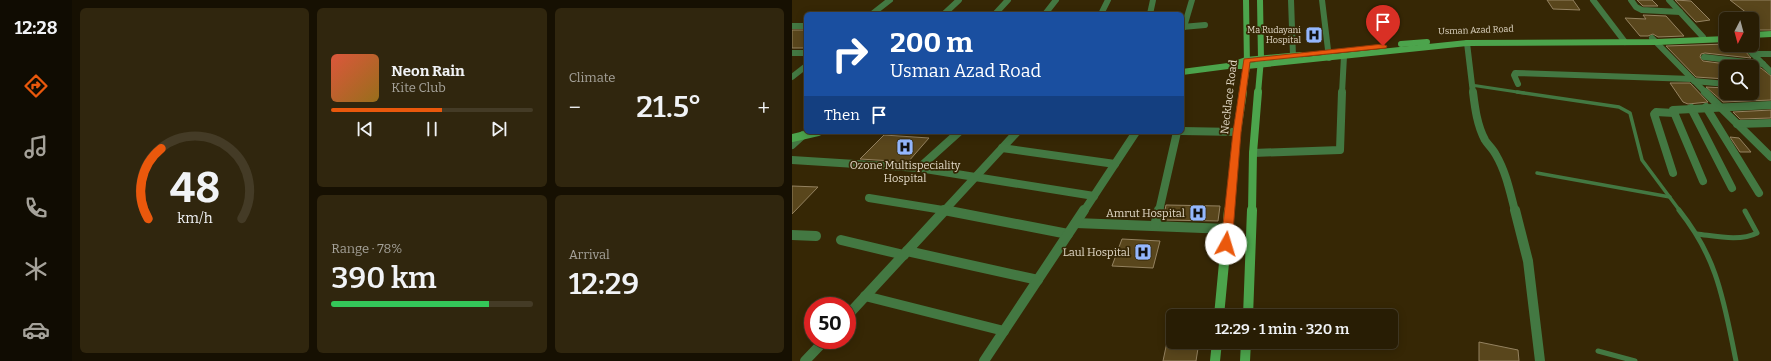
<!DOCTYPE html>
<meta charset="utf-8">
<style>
:root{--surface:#281d04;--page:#30260e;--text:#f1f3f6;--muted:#a5a29a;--line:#443b26;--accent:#ea580c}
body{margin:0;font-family:Bitter,serif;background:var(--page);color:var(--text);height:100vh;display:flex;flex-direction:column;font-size:15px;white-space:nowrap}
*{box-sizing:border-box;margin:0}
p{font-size:13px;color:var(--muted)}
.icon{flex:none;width:22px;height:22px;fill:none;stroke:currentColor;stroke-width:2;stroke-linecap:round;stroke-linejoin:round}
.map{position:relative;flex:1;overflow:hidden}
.panel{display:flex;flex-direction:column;gap:8px;padding:8px;background:#161002;width:720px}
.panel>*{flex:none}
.top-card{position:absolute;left:12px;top:12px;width:380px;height:122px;border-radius:6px;box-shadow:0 2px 10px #0003,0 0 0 1px var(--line);background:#1a4fa0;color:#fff;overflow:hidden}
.needle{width:26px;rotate:186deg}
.buttons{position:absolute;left:927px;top:12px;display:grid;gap:8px}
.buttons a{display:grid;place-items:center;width:40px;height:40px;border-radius:6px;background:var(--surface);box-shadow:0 2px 10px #0003,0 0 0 1px var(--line);font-size:20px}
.speed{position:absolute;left:12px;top:297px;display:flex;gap:8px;font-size:20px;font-weight:700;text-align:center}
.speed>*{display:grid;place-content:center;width:52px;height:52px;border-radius:50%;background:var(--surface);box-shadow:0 2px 10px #0003,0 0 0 1px var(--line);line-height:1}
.speed .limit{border:6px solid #d22;background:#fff;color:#111}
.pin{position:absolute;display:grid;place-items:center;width:34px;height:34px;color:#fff;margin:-41px -17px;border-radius:50% 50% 50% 0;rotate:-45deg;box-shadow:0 0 4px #0007}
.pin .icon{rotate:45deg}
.me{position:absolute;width:44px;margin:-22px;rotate:6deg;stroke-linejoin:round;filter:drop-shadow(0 0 3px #0008)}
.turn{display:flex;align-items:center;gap:14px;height:84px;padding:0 20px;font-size:18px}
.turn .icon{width:52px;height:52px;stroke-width:2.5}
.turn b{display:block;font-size:28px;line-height:34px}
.then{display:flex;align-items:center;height:38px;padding:0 20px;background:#0003;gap:8px;font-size:15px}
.big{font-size:30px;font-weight:600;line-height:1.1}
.panel .card{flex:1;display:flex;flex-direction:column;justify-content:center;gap:6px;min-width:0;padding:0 14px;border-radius:6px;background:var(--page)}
.panel .dial{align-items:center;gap:0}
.dial svg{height:104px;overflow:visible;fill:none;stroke:var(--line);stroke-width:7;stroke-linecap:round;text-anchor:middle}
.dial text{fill:var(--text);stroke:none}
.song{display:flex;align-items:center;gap:12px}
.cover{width:48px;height:48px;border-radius:6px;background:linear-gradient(135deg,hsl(10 70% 55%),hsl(40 70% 35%))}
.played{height:4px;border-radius:2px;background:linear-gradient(90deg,var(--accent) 55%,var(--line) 55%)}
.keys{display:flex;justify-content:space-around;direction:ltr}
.heat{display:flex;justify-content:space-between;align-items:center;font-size:22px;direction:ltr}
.charge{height:6px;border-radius:3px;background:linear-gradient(90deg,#34c759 78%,var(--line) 0)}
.panel .tiles{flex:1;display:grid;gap:8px;grid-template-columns:repeat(3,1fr)}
.card:first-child{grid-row:span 2}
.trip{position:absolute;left:374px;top:309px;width:232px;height:40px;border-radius:6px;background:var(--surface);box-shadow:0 2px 10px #0003,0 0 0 1px var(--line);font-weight:600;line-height:40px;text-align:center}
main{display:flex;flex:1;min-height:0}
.tab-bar{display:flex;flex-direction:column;width:72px;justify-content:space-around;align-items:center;background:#100c02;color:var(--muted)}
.tab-bar .icon{width:28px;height:28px}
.tab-bar .on{color:var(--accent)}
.tab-bar b{font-size:18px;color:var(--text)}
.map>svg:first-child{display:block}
</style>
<main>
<nav class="tab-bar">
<b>12:28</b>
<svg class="icon on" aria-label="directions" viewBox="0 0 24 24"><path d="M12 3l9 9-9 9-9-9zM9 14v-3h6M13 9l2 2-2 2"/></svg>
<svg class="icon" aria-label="music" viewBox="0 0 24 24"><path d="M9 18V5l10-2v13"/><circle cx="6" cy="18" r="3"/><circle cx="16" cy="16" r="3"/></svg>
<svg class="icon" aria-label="phone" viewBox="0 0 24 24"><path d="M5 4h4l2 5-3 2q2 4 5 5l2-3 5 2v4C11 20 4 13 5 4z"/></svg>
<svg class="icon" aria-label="climate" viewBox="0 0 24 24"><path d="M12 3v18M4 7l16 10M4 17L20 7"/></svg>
<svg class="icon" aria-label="car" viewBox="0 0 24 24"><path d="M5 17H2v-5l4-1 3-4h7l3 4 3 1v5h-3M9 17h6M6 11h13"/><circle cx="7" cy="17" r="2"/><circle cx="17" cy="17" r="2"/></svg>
</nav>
<section class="panel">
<div class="tiles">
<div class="card dial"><svg viewBox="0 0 100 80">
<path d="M14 69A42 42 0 1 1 86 69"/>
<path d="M14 69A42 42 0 0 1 24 15" stroke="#ea580c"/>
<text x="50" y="56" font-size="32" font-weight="700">48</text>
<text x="50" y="72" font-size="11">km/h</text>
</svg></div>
<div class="card">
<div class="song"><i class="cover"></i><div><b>Neon Rain</b><p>Kite Club</p></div></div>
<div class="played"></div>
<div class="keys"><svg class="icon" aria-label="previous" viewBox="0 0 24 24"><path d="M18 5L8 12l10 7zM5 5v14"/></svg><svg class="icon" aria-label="pause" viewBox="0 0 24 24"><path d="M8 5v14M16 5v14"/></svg><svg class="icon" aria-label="next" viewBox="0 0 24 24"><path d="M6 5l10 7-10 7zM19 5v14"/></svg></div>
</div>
<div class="card"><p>Climate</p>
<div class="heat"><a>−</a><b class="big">21.5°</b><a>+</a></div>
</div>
<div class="card"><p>Range · 78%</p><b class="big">390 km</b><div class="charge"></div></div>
<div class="card"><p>Arrival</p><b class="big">12:29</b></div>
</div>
</section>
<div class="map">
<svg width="979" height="361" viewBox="0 0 979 361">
<rect width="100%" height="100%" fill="#362705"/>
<g fill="#59461c" stroke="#948260">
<path d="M755,0H781L788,10L761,9Z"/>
<path d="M845,0H860L866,6H851Z"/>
<path d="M883,0L899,1L918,20L904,22Z"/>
<path d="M938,0H979V30H960V17Z"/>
<path d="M851,15L874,16L892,36L866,37L861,34L856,36H848L833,18L854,19Z"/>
<rect x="0" y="30" width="14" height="18"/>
<path d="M934,44V45H948L959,58L913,53L909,54L908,57L911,61L958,67H934V79L904,77L874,46Z"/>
<path d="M960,67L969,68L979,76V100L931,102L914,87L934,88V93H960Z"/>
<path d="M878,83H898L916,102L896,104L891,102Z"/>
<path d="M979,110V118L948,119L941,112Z"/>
<path d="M92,135L137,138L116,162L68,159Z"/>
<path d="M938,137L947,138L959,152H948Z"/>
<path d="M0,186L26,187L0,214Z"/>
<path d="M374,205L428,206L426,221L371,220Z"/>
<path d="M330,239L368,241L361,268L320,266Z"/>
<path d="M375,342H407L404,361H371Z"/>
<path d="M687,342L726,350L727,361H687Z"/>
</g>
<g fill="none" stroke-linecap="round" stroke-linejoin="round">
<path stroke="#437842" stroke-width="3" d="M679,85L732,93"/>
<g stroke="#437842" stroke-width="3.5">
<path d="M725,92L827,107L838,113L850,160L888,211"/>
<path d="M745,173L878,197"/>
</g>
<g stroke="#437842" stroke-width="5">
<path d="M887,210C902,229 915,251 923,274C933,302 938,332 944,361"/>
<path d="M905,234C923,236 948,242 965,233L953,211"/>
<path d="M806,351L843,361"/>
</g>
<g stroke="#437842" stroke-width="6">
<path d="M499,0L501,56"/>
<path d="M530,0L537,58"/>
<path d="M801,0L833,42"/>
<path d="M839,0L844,7L850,10L888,12"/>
<path d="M877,0L911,37"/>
<path d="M80,14L98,0"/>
<path d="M152,14L167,0"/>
<path d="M203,14L216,0"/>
<path d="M253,14L264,0"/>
<path d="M309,14L316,0"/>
<path d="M358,14L361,0"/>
<path d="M0,26H14"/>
<path d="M390,27L413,25"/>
<path d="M392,27L400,0"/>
<path d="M860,38L914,93"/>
<path d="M952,45L979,72"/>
<path d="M0,53H14"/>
<path d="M961,54H979"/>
<path d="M912,57L971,64"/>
<path d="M0,77L14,66"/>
<path d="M902,81L934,84"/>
<path d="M726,84L722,75L723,73L900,79"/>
<path d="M550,93L552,56"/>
</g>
<g stroke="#437842" stroke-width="8">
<path d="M913,92L979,157"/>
<path d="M914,107L967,193"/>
<path d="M899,108L940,188"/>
<path d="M945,124L979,123"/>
<path d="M390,131L445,132"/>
<path d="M167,132L127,168L302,196"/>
<path d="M0,145L11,135"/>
<path d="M210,148L323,164"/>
<path d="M461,153L548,150L550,92"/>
<path d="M0,160L127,168"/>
<path d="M881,173L862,114L864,112L882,113"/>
<path d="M911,181L881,110L979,105"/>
<path d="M77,198L157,211"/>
<path d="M152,211L225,132"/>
<path d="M292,211L344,132"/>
<path d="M367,211L385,132"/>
</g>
<g stroke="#437842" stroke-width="10">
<path d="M152,210L276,234"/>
<path d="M284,223L436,229"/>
<path d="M363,226L367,210"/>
<path d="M0,235L24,236"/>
<path d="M49,240L112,255"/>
<path d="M115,251L246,280"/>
<path d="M73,296L212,331"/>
<path d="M55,316L153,210"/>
<path d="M13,361L33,340"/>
<path d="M192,361L292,210"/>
</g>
<path stroke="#437842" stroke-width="6" d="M675,43L681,93"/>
<path stroke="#437842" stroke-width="8" d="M681,92C683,108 685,125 693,140C696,145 701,149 704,155C714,172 718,192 723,211"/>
<path stroke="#437842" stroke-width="10" d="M723,210L736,261L748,361"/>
<g stroke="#4ca44c" stroke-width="6">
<path d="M960,35L979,34"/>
<path d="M609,44L635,42"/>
<path d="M442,64L454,60L508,55"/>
<path d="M390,72L436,66H455L675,43L865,42L934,39"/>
<path d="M451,93L455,66L454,0"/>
<path d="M466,93L469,59L468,0"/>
</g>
<g stroke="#4ca44c" stroke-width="8">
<path d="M0,138L26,132"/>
<path d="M437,211L445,132L451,92"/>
<path d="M460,211L461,153L466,92"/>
</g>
<g stroke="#4ca44c" stroke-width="10">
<path d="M427,316L437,210"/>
<path d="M456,316L460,210"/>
<path d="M423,361L425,342"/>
<path d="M453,361L454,342"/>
</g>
</g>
<path fill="#ea580c" stroke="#983908" d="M591,44L595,46L594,48L458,62L449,132L440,244L438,247H431L429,244L441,132L452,59Z"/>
<defs>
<g id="hospital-square" transform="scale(0.9)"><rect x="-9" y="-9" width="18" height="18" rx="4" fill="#94b7fd" stroke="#362705"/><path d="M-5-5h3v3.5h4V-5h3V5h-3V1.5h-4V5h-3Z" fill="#111"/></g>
</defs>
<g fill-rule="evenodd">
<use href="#hospital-square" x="522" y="35"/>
<use href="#hospital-square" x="113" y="147"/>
<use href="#hospital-square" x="406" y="213"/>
<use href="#hospital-square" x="351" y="252"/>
</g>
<g text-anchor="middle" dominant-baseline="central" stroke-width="3.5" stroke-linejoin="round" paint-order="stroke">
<g font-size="9" fill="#e0d7c5" stroke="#362705" text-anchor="end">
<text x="509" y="30">Ma Rudayani<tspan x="509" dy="10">Hospital</tspan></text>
</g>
<g font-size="9" fill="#e0d7c5" stroke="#362705">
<text transform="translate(684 30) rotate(-2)">Usman Azad Road</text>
</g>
<g font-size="11" fill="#e0d7c5" stroke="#362705">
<text transform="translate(437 97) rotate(-83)">Necklace Road</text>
</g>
<g font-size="11" fill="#e0d7c5" stroke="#362705" text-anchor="end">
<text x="113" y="165" text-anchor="middle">Ozone Multispeciality<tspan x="113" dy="13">Hospital</tspan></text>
<text x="393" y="213">Amrut Hospital</text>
<text x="338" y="252">Laul Hospital</text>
</g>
</g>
</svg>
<div class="buttons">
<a><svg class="needle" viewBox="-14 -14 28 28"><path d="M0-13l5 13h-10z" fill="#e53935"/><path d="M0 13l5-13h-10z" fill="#a5a29a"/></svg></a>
<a><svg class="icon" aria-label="search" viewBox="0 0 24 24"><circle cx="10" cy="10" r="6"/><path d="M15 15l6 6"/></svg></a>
</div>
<div class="speed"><div class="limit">50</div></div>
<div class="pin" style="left:591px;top:46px;background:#d93025"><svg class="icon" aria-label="arrive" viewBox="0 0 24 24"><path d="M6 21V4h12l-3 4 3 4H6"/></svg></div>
<svg class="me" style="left:434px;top:244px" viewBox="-20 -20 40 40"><circle r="19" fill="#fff"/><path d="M0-13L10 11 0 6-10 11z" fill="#ea580c"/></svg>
<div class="trip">12:29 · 1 min · 320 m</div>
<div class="top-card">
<div class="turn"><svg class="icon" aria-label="right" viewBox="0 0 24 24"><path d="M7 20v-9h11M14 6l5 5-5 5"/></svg><div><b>200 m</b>Usman Azad Road</div></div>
<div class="then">Then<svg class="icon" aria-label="arrive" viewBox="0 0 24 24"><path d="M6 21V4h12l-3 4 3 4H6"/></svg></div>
</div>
</div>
</main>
